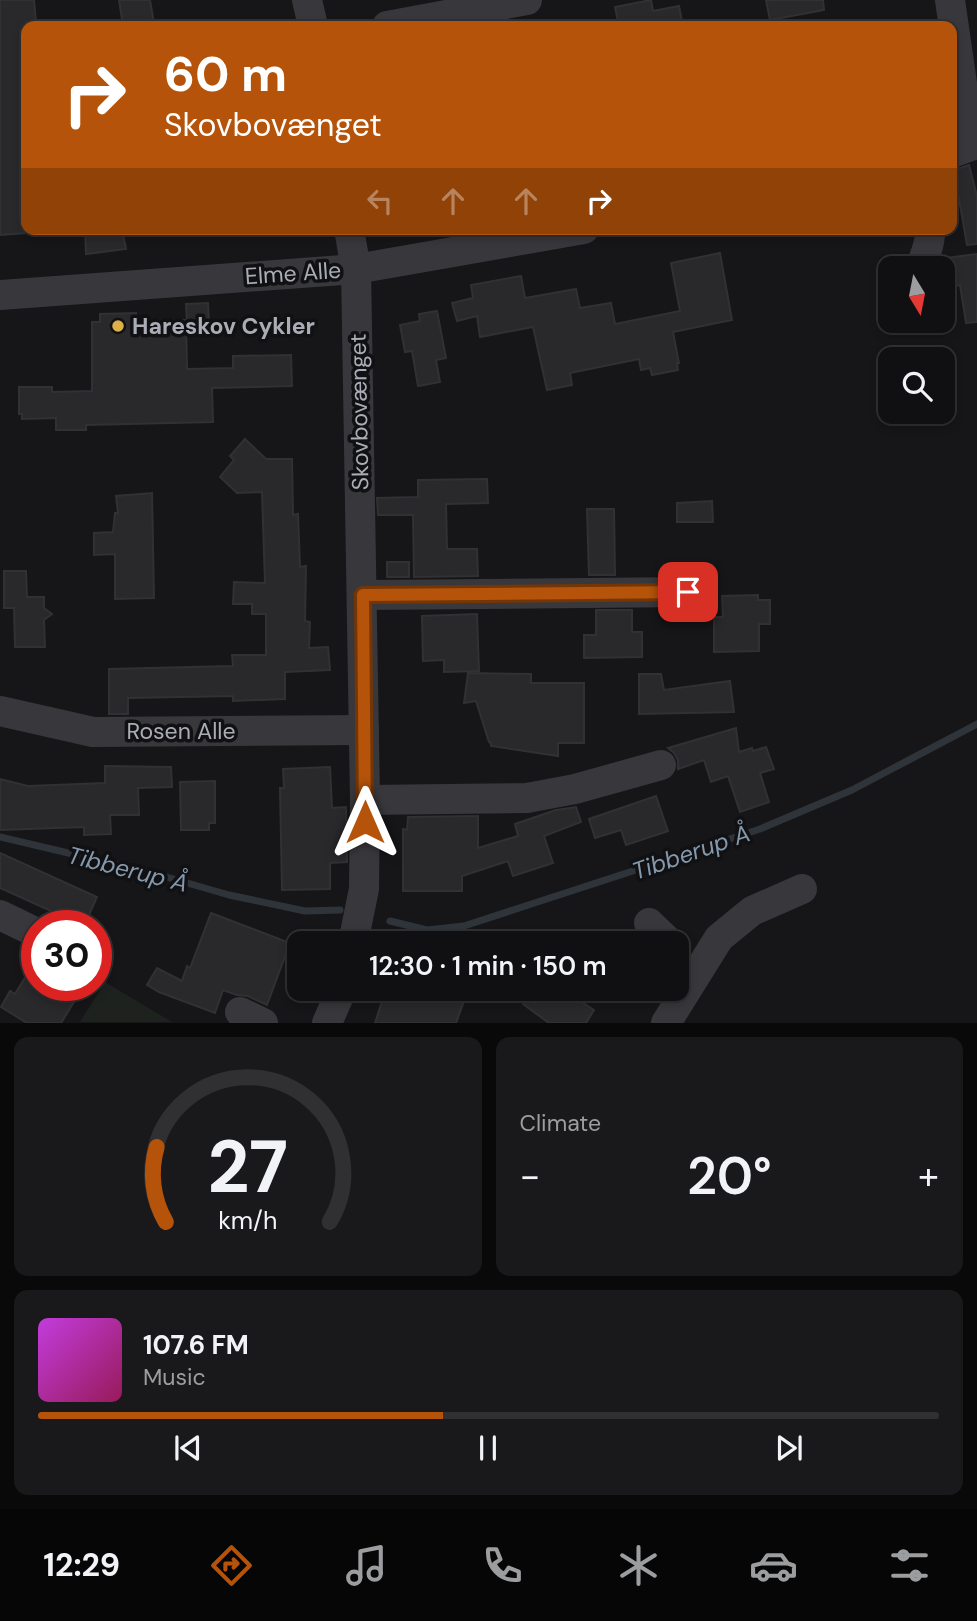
<!DOCTYPE html>
<meta charset="utf-8">
<style>
:root{--surface:#101012;--page:#19191b;--text:#f1f3f6;--muted:#9c9d9f;--line:#303032;--accent:#b45309}
body{margin:0;font-family:"DM Sans",sans-serif;background:var(--page);color:var(--text);height:100vh;display:flex;flex-direction:column;font-size:26px;white-space:nowrap}
*{box-sizing:border-box;margin:0}
p{font-size:23px;color:var(--muted)}
.icon{flex:none;width:38px;height:38px;fill:none;stroke:currentColor;stroke-width:2;stroke-linecap:round;stroke-linejoin:round}
.map{position:relative;height:1023px;overflow:hidden}
.side{display:flex;flex-direction:column;gap:14px;padding:14px;background:#09090a;flex:1}
.side>*{flex:none}
.banner{position:absolute;left:21px;top:21px;width:936px;height:214px;border-radius:14px;box-shadow:0 4px 10px #0003,0 0 0 2px var(--line);background:#b45309;color:#fff;overflow:hidden}
.needle{width:46px;rotate:170deg}
.buttons{position:absolute;left:878px;top:256px;display:grid;gap:14px}
.buttons a{display:grid;place-items:center;width:77px;height:77px;border-radius:14px;background:var(--surface);box-shadow:0 4px 10px #0003,0 0 0 2px var(--line);font-size:35px}
.speed{position:absolute;left:21px;top:910px;display:flex;gap:14px;font-size:35px;font-weight:700;text-align:center}
.speed>*{display:grid;place-content:center;width:91px;height:91px;border-radius:50%;background:var(--surface);box-shadow:0 4px 10px #0003,0 0 0 2px var(--line);line-height:1}
.speed .limit{border:10px solid #d22;background:#fff;color:#111}
.pin{position:absolute;display:grid;place-items:center;width:60px;height:60px;color:#fff;margin:-30px;border-radius:14px;box-shadow:0 4px 10px #0006}
.me{position:absolute;width:77px;margin:-38px;rotate:0deg;stroke-linejoin:round;filter:drop-shadow(0 0 5px #0008)}
.turn{display:flex;align-items:center;gap:24px;height:147px;padding:0 28px;font-size:32px}
.turn .icon{width:91px;height:91px;stroke-width:2.5}
.turn b{display:block;font-size:49px;line-height:60px}
.lanes{display:flex;align-items:center;height:66px;padding:0 28px;background:#0003;justify-content:center;gap:35px;direction:ltr}
.lanes .off{opacity:.35}
.big{font-size:52px;font-weight:600;line-height:1.1}
.side .widget{flex:1;display:flex;flex-direction:column;justify-content:center;gap:10px;min-width:0;padding:0 24px;border-radius:14px;background:var(--page)}
.side .dial{align-items:center;gap:0}
.dial svg{height:182px;overflow:visible;fill:none;stroke:var(--line);stroke-width:7;stroke-linecap:round;text-anchor:middle}
.dial text{fill:var(--text);stroke:none}
.song{display:flex;align-items:center;gap:21px}
.cover{width:84px;height:84px;border-radius:10px;background:linear-gradient(135deg,hsl(290 70% 55%),hsl(330 70% 35%))}
.played{height:7px;border-radius:4px;background:linear-gradient(90deg,var(--accent) 45%,var(--line) 45%)}
.keys{display:flex;justify-content:space-around;direction:ltr}
.heat{display:flex;justify-content:space-between;align-items:center;font-size:38px;direction:ltr}
.side .tiles{flex:1;display:grid;gap:14px;grid-template-columns:1fr 1fr}
.widget:last-child{grid-column:span 2}
.trip{position:absolute;left:287px;top:931px;width:402px;height:70px;border-radius:14px;background:var(--surface);box-shadow:0 4px 10px #0003,0 0 0 2px var(--line);font-weight:600;line-height:70px;text-align:center}
.tabs{display:flex;height:112px;justify-content:space-around;align-items:center;background:#060607;color:var(--muted)}
.tabs .icon{width:49px;height:49px}
.tabs .current{color:var(--accent)}
.tabs b{font-size:32px;color:var(--text)}
.map>svg:first-child{display:block}
</style>
<div class="map">
<svg width="977" height="1023" viewBox="0 0 977 1023">
<rect width="100%" height="100%" fill="#161618"/>
<path fill="#1d221e" d="M105,982L172,1022H80Z"/>
<g fill="none" stroke-linecap="round" stroke-linejoin="round">
<g stroke="#2e343a" stroke-width="7">
<path d="M0,837L149,872L229,895L305,911L340,910"/>
<path d="M390,921L427,930L464,926L642,868L760,829L852,790L977,724"/>
</g>
</g>
<g fill="#29292c" stroke="#313134" stroke-width="2">
<path d="M0,0H34L36,22L26,23V233L0,235Z"/>
<path d="M119,0H150L154,23L123,26Z"/>
<path d="M651,0L653,11L679,6L683,26H619L615,7Z"/>
<path d="M766,0H823L824,10L770,20Z"/>
<path d="M969,165L977,196V244L967,245L954,170Z"/>
<path d="M85,229H122L126,249L86,254Z"/>
<path d="M720,253L732,320L673,332L679,363H677L678,370L652,375L650,368L641,370L639,359L570,373L572,385L547,390L533,327L480,337L477,316L457,321L452,303L473,298L471,285L521,276L525,298L576,289L580,308L611,303L615,324L680,311L671,263Z"/>
<path d="M977,254V322L966,323L960,285L948,287L945,265H947L945,258Z"/>
<path d="M208,303L209,322H187L186,304Z"/>
<path d="M437,311L446,358L436,360L440,382L418,386L412,351L405,352L400,325L420,321L419,314Z"/>
<path d="M136,313V321L186,320L187,369L233,368V356L291,355L292,386L212,388L213,422L86,425V430H56V418L22,419V414H19V387H52V392L92,391V322H100V314Z"/>
<path d="M245,439L266,459H292L293,515L298,514L300,567L306,566L305,621L310,622L309,648L328,647L330,670L285,672V699L233,701V696L128,698V714H109V669L233,666L232,655H266V614H252V604H233L234,582L265,583L262,492L237,493L220,477L234,460L230,456Z"/>
<path d="M487,479L488,503L446,504L447,549H477L478,576L414,577L413,515H378L377,498L418,497V480Z"/>
<path d="M152,493L154,598L115,599V554L94,555V533L113,532L115,513H118L116,496Z"/>
<path d="M712,501L713,522H677V503Z"/>
<path d="M587,509H614L615,575H589Z"/>
<rect x="387" y="562" width="22" height="15"/>
<path d="M4,571H26L27,597H44V608L52,614L44,620L45,647H15L14,608H4Z"/>
<path d="M758,595V600H770V624H759V651L714,652V617H723L722,596Z"/>
<path d="M596,610H632V632H642V657L584,658V635H596Z"/>
<path d="M477,614L479,671L444,672V660L423,661L422,616Z"/>
<path d="M468,673L531,674V683H584V743H558V756L491,746V743L489,742L476,701L464,703Z"/>
<path d="M639,674H661L664,690L730,681L734,712L639,714Z"/>
<path d="M736,728L739,752L752,748L753,751L766,747L774,769L760,773L769,802L740,812L728,776L711,782L704,760L678,769V760L674,753L668,748Z"/>
<path d="M105,766L171,767L172,787L138,788L139,815H110L111,834L84,835V827L0,830V779L28,786L105,783Z"/>
<path d="M330,767L332,808L346,807L347,862L330,863V889L282,890L280,788H284L283,769Z"/>
<path d="M215,781V823H209V830H181L180,782Z"/>
<path d="M656,796L668,831L626,845L621,830L595,838L589,819Z"/>
<path d="M576,807L581,822L544,836L553,863L513,876L508,861L462,876V891H403V829L407,830L408,817L478,816V848L518,836L515,824L556,810Z"/>
<path d="M0,853L97,897L84,926L0,888Z"/>
<path d="M211,913L290,943L267,1005L248,996L237,995L223,990L215,1013L159,992L147,985L157,968L182,981L187,966L190,968Z"/>
<path d="M37,958V985H68L80,992L61,1023H27L1,1007L10,991L15,994Z"/>
<path d="M386,989H430L464,1001L456,1023H375Z"/>
<path d="M533,989H562L594,1010L586,1023H549L523,1004Z"/>
</g>
<g fill="none" stroke-linecap="round" stroke-linejoin="round">
<g stroke="#38383c" stroke-width="30">
<path d="M307,0L313,26"/>
<path d="M950,0L971,146L952,153"/>
<path d="M387,26L527,0"/>
<path d="M349,229L356,269L365,800L364,889L353,943"/>
<path d="M920,268C925,256 931,242 930,229"/>
<path d="M0,295L356,269L584,229"/>
<path d="M363,595L688,592"/>
<path d="M0,711L93,732L364,730"/>
<path d="M365,800L527,798L575,789L661,765"/>
<path d="M0,915L37,933"/>
<path d="M649,923L670,943"/>
<path d="M240,1012L263,1023"/>
<path d="M327,1023L342,989"/>
<path d="M666,1023L719,938L752,911L802,889"/>
</g>
</g>
<g fill="none" stroke-linecap="round" stroke-linejoin="round">
<g stroke="#753606" stroke-width="18">
<path id="route" d="M365,822L363,595L688,592"/>
</g>
<use href="#route" stroke="#b45309" stroke-width="12"/>
</g>
<circle fill="#dcaf4a" stroke="#111113" stroke-width="2.5" cx="118" cy="326" r="7"/>
<g text-anchor="middle" dominant-baseline="central" stroke-width="7" stroke-linejoin="round" paint-order="stroke">
<g font-size="23" fill="#aaadb6" stroke="#111113">
<text transform="translate(293 273) rotate(-4)">Elme Alle</text>
<text transform="translate(359 412) rotate(-91)">Skovbovænget</text>
<text x="181" y="731">Rosen Alle</text>
</g>
<g font-size="23" font-weight="bold" fill="#aaadb6" stroke="#111113" text-anchor="start">
<text x="132" y="326">Hareskov Cykler</text>
</g>
<g font-size="24" font-style="italic" fill="#8599ad" stroke="#111113">
<text transform="translate(691 852) rotate(-19)">Tibberup Å</text>
<text transform="translate(128 869) rotate(14)">Tibberup Å</text>
</g>
</g>
</svg>
<div class="buttons">
<a><svg class="needle" viewBox="-14 -14 28 28"><path d="M0-13l5 13h-10z" fill="#e53935"/><path d="M0 13l5-13h-10z" fill="#9c9d9f"/></svg></a>
<a><svg class="icon" aria-label="search" viewBox="0 0 24 24"><circle cx="10" cy="10" r="6"/><path d="M15 15l6 6"/></svg></a>
</div>
<div class="speed"><div class="limit">30</div></div>
<div class="pin" style="left:688px;top:592px;background:#d93025"><svg class="icon" aria-label="arrive" viewBox="0 0 24 24"><path d="M6 21V4h12l-3 4 3 4H6"/></svg></div>
<svg class="me" style="left:365px;top:822px" viewBox="-20 -20 40 40"><path d="M0-17L14 15 0 8-14 15z" fill="#b45309" stroke="#fff" stroke-width="4"/></svg>
<div class="trip">12:30 · 1 min · 150 m</div>
<div class="banner">
<div class="turn"><svg class="icon" aria-label="right" viewBox="0 0 24 24"><path d="M7 20v-9h11M14 6l5 5-5 5"/></svg><div><b>60 m</b>Skovbovænget</div></div>
<div class="lanes"><svg class="icon off" aria-label="left" viewBox="0 0 24 24"><path d="M17 20v-9H6M10 6l-5 5 5 5"/></svg><svg class="icon off" aria-label="ahead" viewBox="0 0 24 24"><path d="M12 20V5M6 11l6-6 6 6"/></svg><svg class="icon off" aria-label="ahead" viewBox="0 0 24 24"><path d="M12 20V5M6 11l6-6 6 6"/></svg><svg class="icon" aria-label="right" viewBox="0 0 24 24"><path d="M7 20v-9h11M14 6l5 5-5 5"/></svg></div>
</div>
</div>
<section class="side">
<div class="tiles">
<div class="widget dial"><svg viewBox="0 0 100 80">
<path d="M14 69A42 42 0 1 1 86 69"/>
<path d="M14 69A42 42 0 0 1 10 36" stroke="#b45309"/>
<text x="50" y="56" font-size="32" font-weight="700">27</text>
<text x="50" y="72" font-size="11">km/h</text>
</svg></div>
<div class="widget"><p>Climate</p>
<div class="heat"><a>−</a><b class="big">20°</b><a>+</a></div>
</div>
<div class="widget">
<div class="song"><i class="cover"></i><div><b>107.6 FM</b><p>Music</p></div></div>
<div class="played"></div>
<div class="keys"><svg class="icon" aria-label="previous" viewBox="0 0 24 24"><path d="M18 5L8 12l10 7zM5 5v14"/></svg><svg class="icon" aria-label="pause" viewBox="0 0 24 24"><path d="M8 5v14M16 5v14"/></svg><svg class="icon" aria-label="next" viewBox="0 0 24 24"><path d="M6 5l10 7-10 7zM19 5v14"/></svg></div>
</div>
</div>
</section>
<nav class="tabs">
<b>12:29</b>
<svg class="icon current" aria-label="directions" viewBox="0 0 24 24"><path d="M12 3l9 9-9 9-9-9zM9 14v-3h6M13 9l2 2-2 2"/></svg>
<svg class="icon" aria-label="music" viewBox="0 0 24 24"><path d="M9 18V5l10-2v13"/><circle cx="6" cy="18" r="3"/><circle cx="16" cy="16" r="3"/></svg>
<svg class="icon" aria-label="phone" viewBox="0 0 24 24"><path d="M5 4h4l2 5-3 2q2 4 5 5l2-3 5 2v4C11 20 4 13 5 4z"/></svg>
<svg class="icon" aria-label="climate" viewBox="0 0 24 24"><path d="M12 3v18M4 7l16 10M4 17L20 7"/></svg>
<svg class="icon" aria-label="car" viewBox="0 0 24 24"><path d="M5 17H2v-5l4-1 3-4h7l3 4 3 1v5h-3M9 17h6M6 11h13"/><circle cx="7" cy="17" r="2"/><circle cx="17" cy="17" r="2"/></svg>
<svg class="icon" aria-label="filters" viewBox="0 0 24 24"><path d="M4 7h16M4 17h16"/><circle cx="9" cy="7" r="2"/><circle cx="15" cy="17" r="2"/></svg>
</nav>
